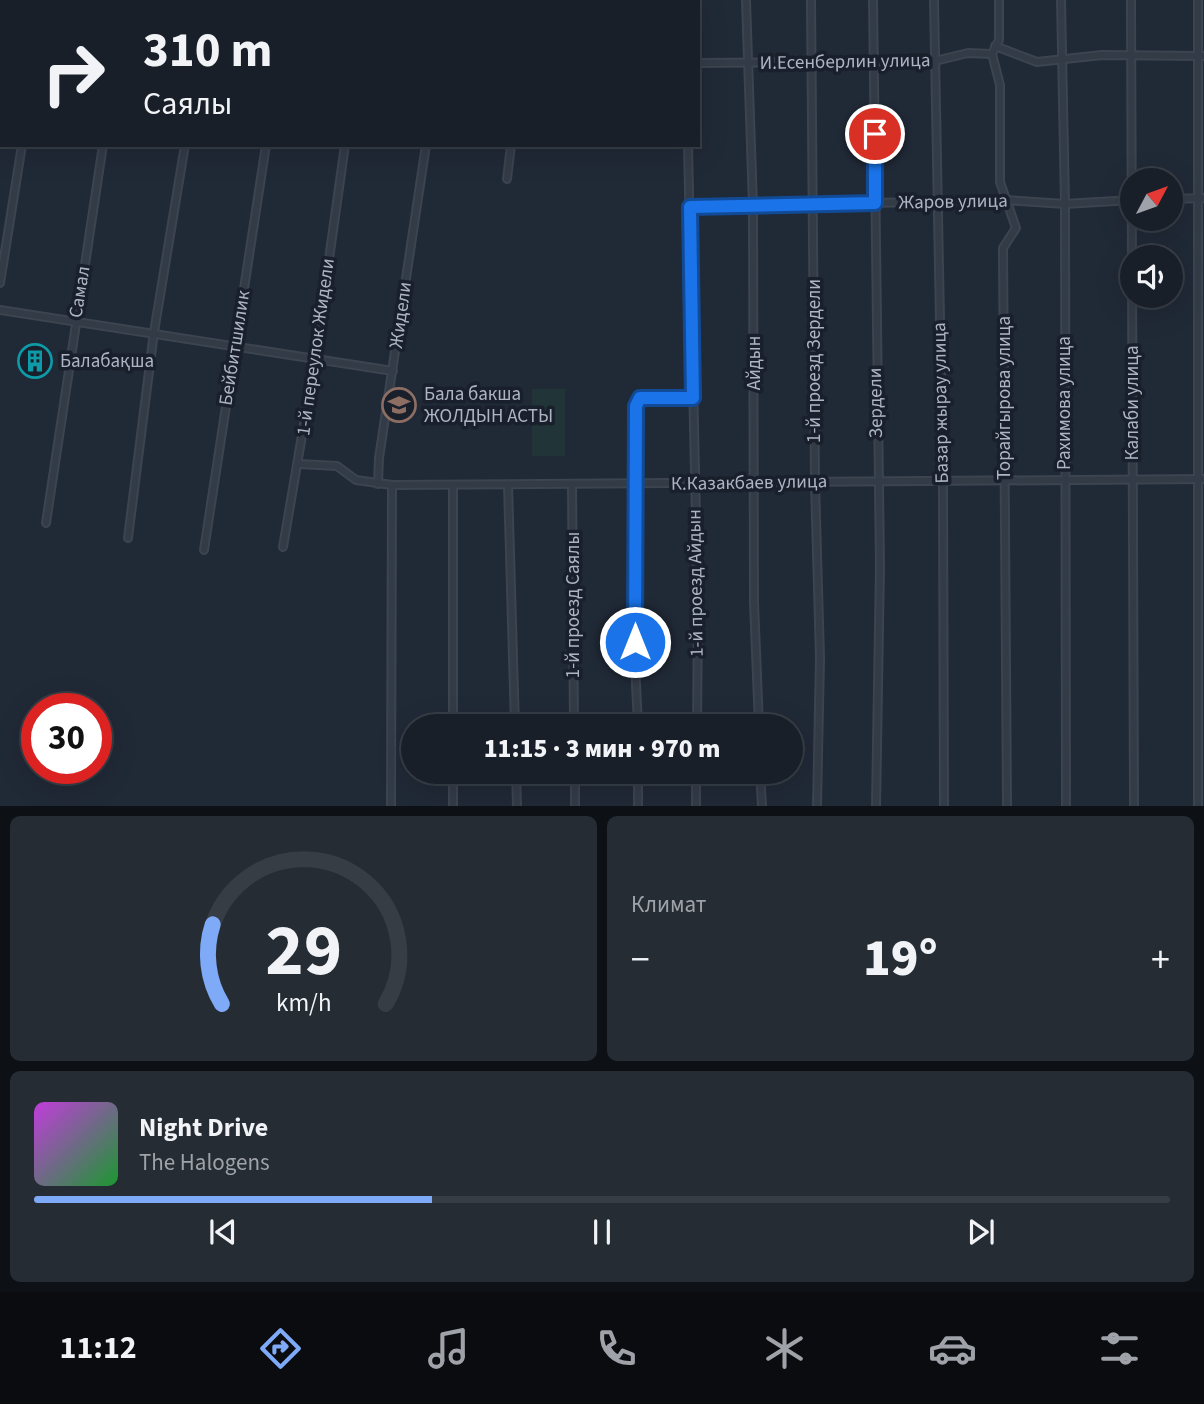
<!DOCTYPE html>
<html lang="ru">
<meta charset="utf-8">
<style>
:root{--surface:#181f28;--page:#252c34;--text:#f1f3f6;--muted:#9fa2a8;--line:#363d45;--accent:#7eaaf8}
body{margin:0;font-family:"Source Sans 3",sans-serif;background:var(--page);color:var(--text);height:100vh;display:flex;flex-direction:column;font-size:26px;white-space:nowrap}
*{box-sizing:border-box;margin:0}
p{font-size:23px;color:var(--muted)}
.icon{flex:none;width:38px;height:38px;fill:none;stroke:currentColor;stroke-width:2;stroke-linecap:round;stroke-linejoin:round}
.map{position:relative;height:806px;overflow:hidden}
.drawer{display:flex;flex-direction:column;gap:10px;padding:10px;background:#0d1116;flex:1}
.drawer>*{flex:none}
.banner{position:absolute;left:0px;top:0px;width:700px;height:147px;box-shadow:0 7px 28px #0002,0 0 0 2px var(--line);background:#181f28;color:var(--text);overflow:hidden}
.needle{width:46px;rotate:49deg}
.controls{position:absolute;left:1120px;top:168px;display:grid;gap:14px}
.controls a{display:grid;place-items:center;width:63px;height:63px;border-radius:50%;background:var(--surface);box-shadow:0 7px 28px #0002,0 0 0 2px var(--line);font-size:35px}
.speed{position:absolute;left:21px;top:693px;display:flex;gap:14px;font-size:35px;font-weight:700;text-align:center}
.speed>*{display:grid;place-content:center;width:91px;height:91px;border-radius:50%;background:var(--surface);box-shadow:0 7px 28px #0002,0 0 0 2px var(--line);line-height:1}
.speed .limit{border:10px solid #d22;background:#fff;color:#111}
.pin{position:absolute;display:grid;place-items:center;width:60px;height:60px;color:#fff;margin:-30px;border:4px solid #fff;border-radius:50%;box-shadow:0 2px 7px #0007}
.me{position:absolute;width:77px;margin:-38px;rotate:0deg;stroke-linejoin:round;filter:drop-shadow(0 0 5px #0008)}
.turn{display:flex;align-items:center;gap:24px;height:147px;padding:0 28px;font-size:32px}
.turn .icon{width:91px;height:91px;stroke-width:2.5}
.turn b{display:block;font-size:49px;line-height:60px}
.big{font-size:52px;font-weight:800;line-height:1.1}
.drawer .card{flex:1;display:flex;flex-direction:column;justify-content:center;gap:10px;min-width:0;padding:0 24px;border-radius:10px;background:var(--page)}
.drawer .dial{align-items:center;gap:0}
.dial svg{height:182px;overflow:visible;fill:none;stroke:var(--line);stroke-width:7;stroke-linecap:round;text-anchor:middle}
.dial text{fill:var(--text);stroke:none}
.song{display:flex;align-items:center;gap:21px}
.cover{width:84px;height:84px;border-radius:10px;background:linear-gradient(135deg,hsl(290 70% 55%),hsl(130 70% 35%))}
.played{height:7px;border-radius:4px;background:linear-gradient(90deg,var(--accent) 35%,var(--line) 35%)}
.keys{display:flex;justify-content:space-around;direction:ltr}
.heat{display:flex;justify-content:space-between;align-items:center;font-size:38px;direction:ltr}
.drawer .tiles{flex:1;display:grid;gap:10px;grid-template-columns:1fr 1fr}
.card:last-child{grid-column:span 2}
.trip{position:absolute;left:401px;top:714px;width:402px;height:70px;border-radius:35px;background:var(--surface);box-shadow:0 7px 28px #0002,0 0 0 2px var(--line);font-weight:800;line-height:70px;text-align:center}
.dock{display:flex;height:112px;justify-content:space-around;align-items:center;background:#0a0c10;color:var(--muted)}
.dock .icon{width:49px;height:49px}
.dock .current{color:var(--accent)}
.dock b{font-size:32px;color:var(--text)}
.map>svg:first-child{display:block}
</style>
<div class="map">
<svg width="1204" height="806" viewBox="0 0 1204 806">
<rect width="100%" height="100%" fill="#202936"/>
<rect fill="#213437" x="532" y="389" width="33" height="67"/>
<g fill="none" stroke-linecap="round" stroke-linejoin="round">
<g stroke="#3c4450" stroke-width="10">
<g id="street">
<path d="M746,0L753,205L754,602L759,726"/>
<path d="M811,0L815,482L820,658L817,806"/>
<path d="M873,0L880,567L876,806"/>
<path d="M934,0L943,481L944,806"/>
<path d="M999,0V40L992,54L1000,85V182L1016,228L1003,248L1007,806"/>
<path d="M1061,0L1065,204L1066,806"/>
<path d="M1131,0L1134,806"/>
<path d="M45,2V0"/>
<path d="M127,2V0"/>
<path d="M207,2L208,0"/>
<path d="M287,2V0"/>
<path d="M369,2V0"/>
<path d="M447,2V0"/>
<path d="M529,2L530,0"/>
<path d="M691,2L692,0"/>
<path d="M995,46L1037,62L1102,55L1204,56"/>
<path d="M698,63L935,61L968,53L992,54"/>
<path d="M688,145L698,613L697,726"/>
<path d="M507,179L511,145"/>
<path d="M1171,199L1204,198"/>
<path d="M690,207L1005,200L1065,204L1132,200"/>
<path d="M0,283L22,145"/>
<path d="M0,310L393,371"/>
<path d="M299,464L337,466L356,480L392,485L1204,479"/>
<path d="M378,484L379,458L426,145"/>
<path d="M572,484L574,726"/>
<path d="M508,485L515,726"/>
<path d="M453,486V726"/>
<path d="M46,523L103,145"/>
<path d="M128,538L154,332L185,145"/>
<path d="M283,547L315,359L345,145"/>
<path d="M204,550L266,145"/>
<path d="M638,726L634,642L636,406L640,398H693"/>
<path d="M453,772V806"/>
<path d="M516,772L517,806"/>
<path d="M575,772V806"/>
<path d="M760,772L762,806"/>
<path d="M391,806L392,485"/>
<path d="M638,806V772"/>
<path d="M696,806V772"/>
<path d="M1198,806V0"/>
</g>
</g>
<use href="#street" stroke="#333b47" stroke-width="6"/>
</g>
<g fill="none" stroke-linecap="round" stroke-linejoin="round">
<g stroke="#114b97" stroke-width="18">
<path id="route" d="M635,642L636,406L640,398H693L690,207L875,203V134"/>
</g>
<use href="#route" stroke="#1a73e8" stroke-width="12"/>
</g>
<defs>
<g id="building-ring" transform="scale(1.75)"><circle r="9.5" fill="#19202b" stroke="#0f9aa8" stroke-width="1.5"/><path d="M-4-6H4V6H1V3H-1V6H-4ZM-2.5-4.3h1.7v1.8h-1.7ZM.8-4.3h1.7v1.8H.8ZM-2.5-1h1.7V.8h-1.7ZM.8-1h1.7V.8H.8Z" fill="#0f9aa8"/></g>
<g id="school-ring" transform="scale(1.75)"><circle r="9.5" fill="#19202b" stroke="#8d6e63" stroke-width="1.5"/><path d="M0-5L7-2L0 1L-7-2ZM-4 1L0 2.5L4 1V4Q0 6-4 4Z" fill="#8d6e63"/></g>
</defs>
<g fill-rule="evenodd">
<use href="#building-ring" x="35" y="361"/>
<use href="#school-ring" x="399" y="405"/>
</g>
<g text-anchor="middle" dominant-baseline="central" stroke-width="7" stroke-linejoin="round" paint-order="stroke">
<g font-size="19" fill="#adb5c4" stroke="#19202b">
<text transform="translate(845 62) rotate(-1)">И.Есенберлин улица</text>
<text transform="translate(953 202) rotate(-1)">Жаров улица</text>
<text transform="translate(80 292) rotate(-81)">Самал</text>
<text transform="translate(401 315) rotate(-82)">Жидели</text>
<text transform="translate(316 347) rotate(-82)">1-й переулок Жидели</text>
<text transform="translate(235 348) rotate(-81)">Бейбитшилик</text>
<text transform="translate(814 361) rotate(-90)">1-й проезд Зердели</text>
<text transform="translate(754 363) rotate(-90)">Айдын</text>
<text transform="translate(1004 398) rotate(-90)">Торайгырова улица</text>
<text transform="translate(876 403) rotate(-91)">Зердели</text>
<text transform="translate(941 403) rotate(-91)">Базар жырау улица</text>
<text transform="translate(1064 403) rotate(-90)">Рахимова улица</text>
<text transform="translate(1132 403) rotate(-90)">Калаби улица</text>
<text transform="translate(749 483) rotate(-1)">К.Казакбаев улица</text>
<text transform="translate(696 583) rotate(-91)">1-й проезд Айдын</text>
<text transform="translate(573 605) rotate(-90)">1-й проезд Саялы</text>
</g>
<g font-size="19" fill="#adb5c4" stroke="#19202b" text-anchor="start">
<text x="60" y="361">Балабақша</text>
<text x="424" y="394">Бала бакша<tspan x="424" dy="22">ЖОЛДЫН АСТЫ</tspan></text>
</g>
</g>
</svg>
<div class="controls">
<a><svg class="needle" viewBox="-14 -14 28 28"><path d="M0-13l5 13h-10z" fill="#e53935"/><path d="M0 13l5-13h-10z" fill="#9fa2a8"/></svg></a>
<a><svg class="icon" aria-label="sound" viewBox="0 0 24 24"><path d="M4 9h4l5-4v14l-5-4H4zM17 9q2 3 0 6"/></svg></a>
</div>
<div class="speed"><div class="limit">30</div></div>
<div class="pin" style="left:875px;top:134px;background:#d93025"><svg class="icon" aria-label="arrive" viewBox="0 0 24 24"><path d="M6 21V4h12l-3 4 3 4H6"/></svg></div>
<svg class="me" style="left:635px;top:642px" viewBox="-20 -20 40 40"><circle r="17" fill="#1a73e8" stroke="#fff" stroke-width="3"/><path d="M0-11L8 9 0 5-8 9z" fill="#fff"/></svg>
<div class="trip">11:15 · 3 мин · 970 m</div>
<div class="banner">
<div class="turn"><svg class="icon" aria-label="right" viewBox="0 0 24 24"><path d="M7 20v-9h11M14 6l5 5-5 5"/></svg><div><b>310 m</b>Саялы</div></div>
</div>
</div>
<section class="drawer">
<div class="tiles">
<div class="card dial"><svg viewBox="0 0 100 80">
<path d="M14 69A42 42 0 1 1 86 69"/>
<path d="M14 69A42 42 0 0 1 10 34" stroke="#7eaaf8"/>
<text x="50" y="56" font-size="32" font-weight="700">29</text>
<text x="50" y="72" font-size="11">km/h</text>
</svg></div>
<div class="card"><p>Климат</p>
<div class="heat"><a>−</a><b class="big">19°</b><a>+</a></div>
</div>
<div class="card">
<div class="song"><i class="cover"></i><div><b>Night Drive</b><p>The Halogens</p></div></div>
<div class="played"></div>
<div class="keys"><svg class="icon" aria-label="previous" viewBox="0 0 24 24"><path d="M18 5L8 12l10 7zM5 5v14"/></svg><svg class="icon" aria-label="pause" viewBox="0 0 24 24"><path d="M8 5v14M16 5v14"/></svg><svg class="icon" aria-label="next" viewBox="0 0 24 24"><path d="M6 5l10 7-10 7zM19 5v14"/></svg></div>
</div>
</div>
</section>
<nav class="dock">
<b>11:12</b>
<svg class="icon current" aria-label="directions" viewBox="0 0 24 24"><path d="M12 3l9 9-9 9-9-9zM9 14v-3h6M13 9l2 2-2 2"/></svg>
<svg class="icon" aria-label="music" viewBox="0 0 24 24"><path d="M9 18V5l10-2v13"/><circle cx="6" cy="18" r="3"/><circle cx="16" cy="16" r="3"/></svg>
<svg class="icon" aria-label="phone" viewBox="0 0 24 24"><path d="M5 4h4l2 5-3 2q2 4 5 5l2-3 5 2v4C11 20 4 13 5 4z"/></svg>
<svg class="icon" aria-label="climate" viewBox="0 0 24 24"><path d="M12 3v18M4 7l16 10M4 17L20 7"/></svg>
<svg class="icon" aria-label="car" viewBox="0 0 24 24"><path d="M5 17H2v-5l4-1 3-4h7l3 4 3 1v5h-3M9 17h6M6 11h13"/><circle cx="7" cy="17" r="2"/><circle cx="17" cy="17" r="2"/></svg>
<svg class="icon" aria-label="filters" viewBox="0 0 24 24"><path d="M4 7h16M4 17h16"/><circle cx="9" cy="7" r="2"/><circle cx="15" cy="17" r="2"/></svg>
</nav>
